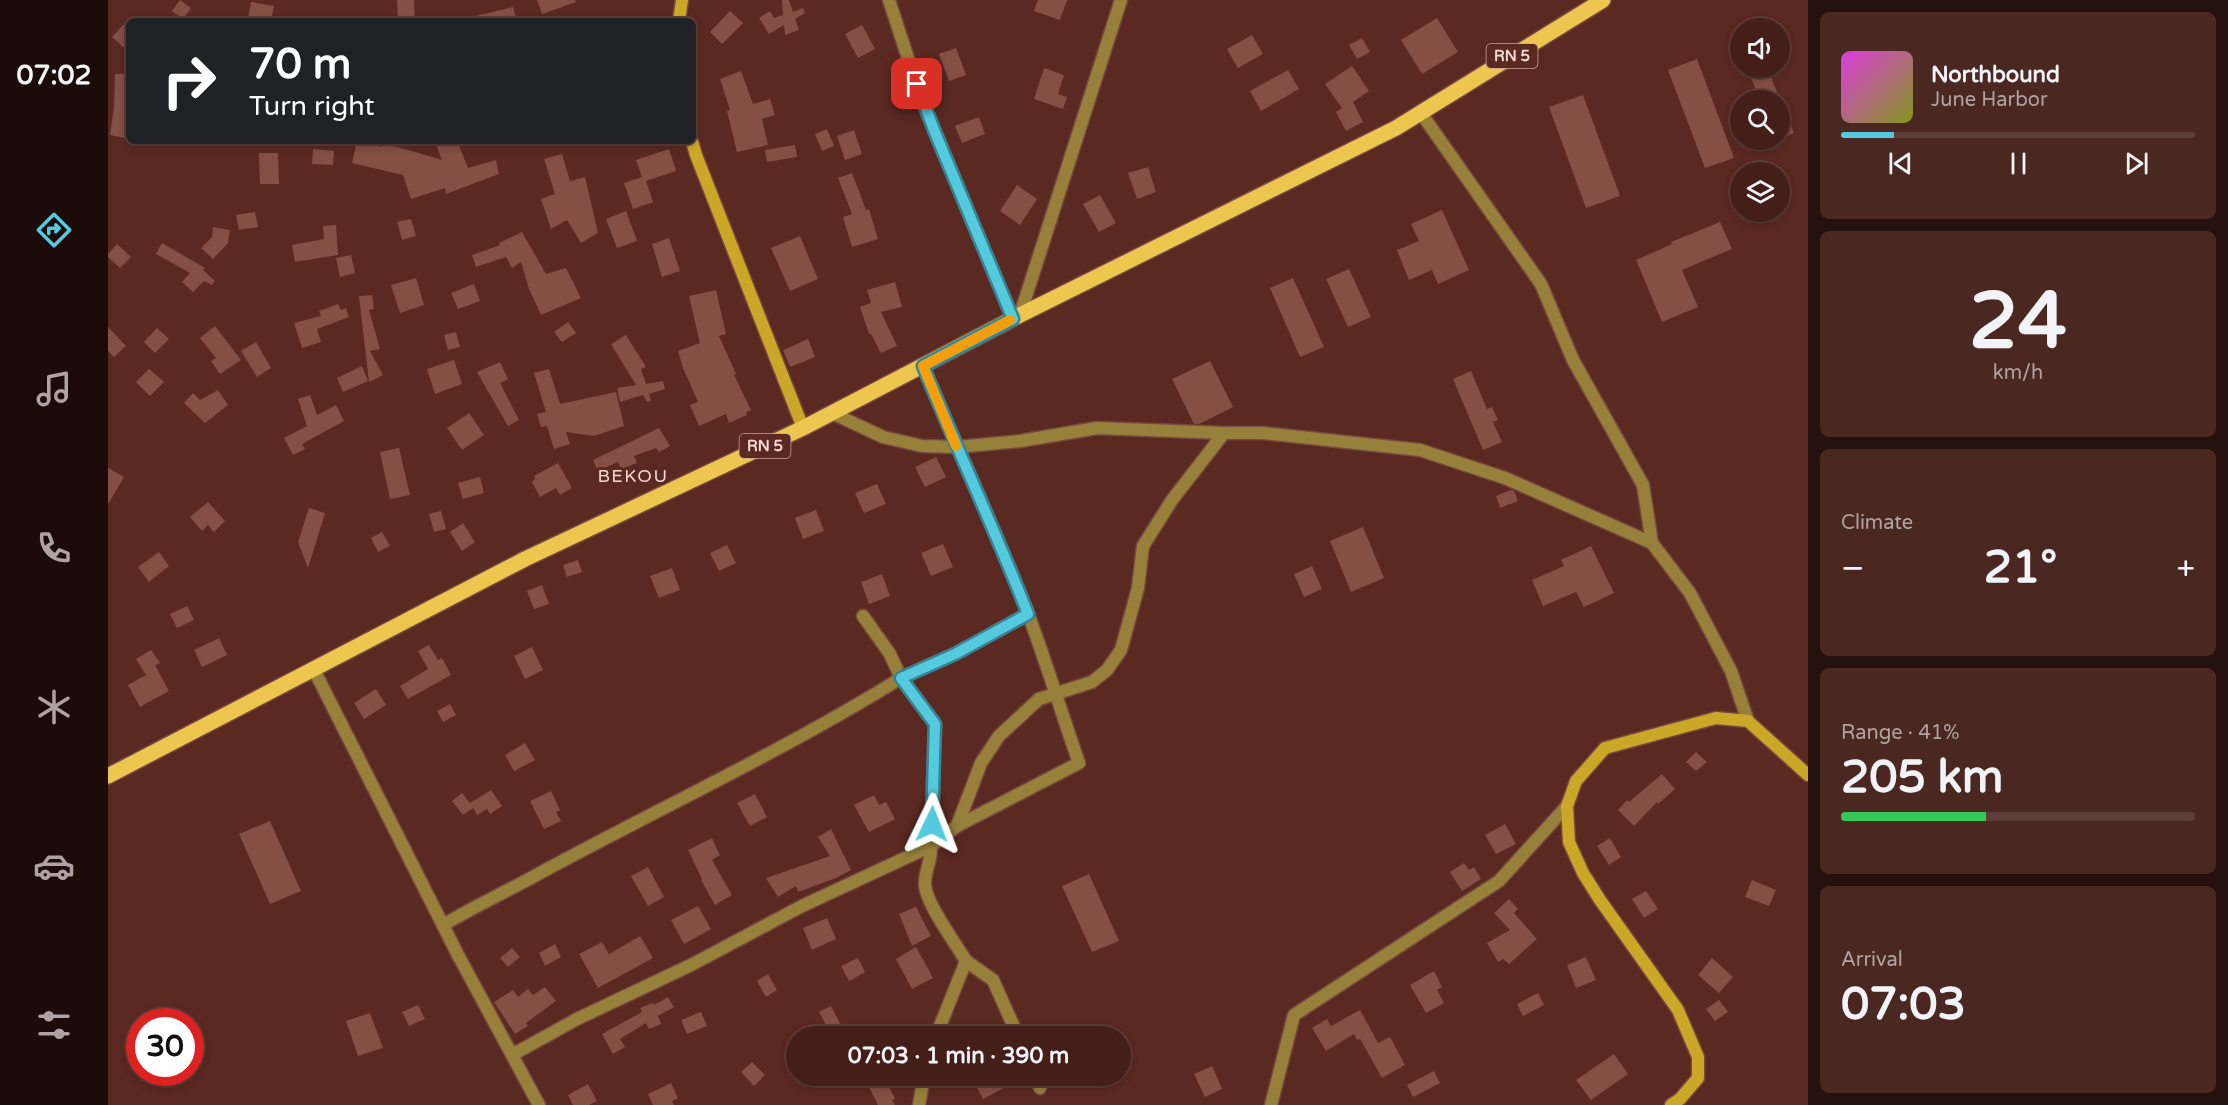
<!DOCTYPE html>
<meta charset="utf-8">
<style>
:root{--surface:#441f19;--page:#4b2722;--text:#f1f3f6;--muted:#afa2a2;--line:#5c3d38;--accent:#55cadf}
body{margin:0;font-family:"Varela Round",sans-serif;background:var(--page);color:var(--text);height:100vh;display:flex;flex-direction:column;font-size:22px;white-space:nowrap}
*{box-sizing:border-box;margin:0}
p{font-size:20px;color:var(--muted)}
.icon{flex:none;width:33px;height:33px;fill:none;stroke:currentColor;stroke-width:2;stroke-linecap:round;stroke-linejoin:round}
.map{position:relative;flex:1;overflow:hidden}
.panel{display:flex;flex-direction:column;gap:12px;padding:12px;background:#25110e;width:420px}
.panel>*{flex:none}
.hud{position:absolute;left:18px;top:18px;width:570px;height:126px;border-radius:9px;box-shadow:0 3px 9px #0003,0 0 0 2px var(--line);background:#202124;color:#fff;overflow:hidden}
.tools{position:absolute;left:1622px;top:18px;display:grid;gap:12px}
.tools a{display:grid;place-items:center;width:60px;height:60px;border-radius:50%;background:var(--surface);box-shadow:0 3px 9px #0003,0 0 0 2px var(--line);font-size:30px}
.speed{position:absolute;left:18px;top:1008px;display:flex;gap:12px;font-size:30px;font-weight:700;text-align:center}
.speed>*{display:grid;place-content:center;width:78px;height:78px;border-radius:50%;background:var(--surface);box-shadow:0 3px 9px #0003,0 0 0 2px var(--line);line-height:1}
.speed .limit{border:9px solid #d22;background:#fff;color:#111}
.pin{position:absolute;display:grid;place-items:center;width:51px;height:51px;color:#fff;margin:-26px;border-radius:12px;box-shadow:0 3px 9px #0006}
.me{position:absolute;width:66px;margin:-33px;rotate:2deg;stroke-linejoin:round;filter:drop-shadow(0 0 4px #0008)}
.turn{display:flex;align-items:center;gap:21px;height:126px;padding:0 24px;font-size:27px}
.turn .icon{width:78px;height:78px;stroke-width:2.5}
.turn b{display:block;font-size:42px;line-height:51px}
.big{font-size:45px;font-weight:700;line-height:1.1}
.panel .tile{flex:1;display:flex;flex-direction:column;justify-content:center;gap:9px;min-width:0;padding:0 21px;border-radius:9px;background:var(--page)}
.panel .dial{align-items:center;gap:0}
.dial b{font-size:78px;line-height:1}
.song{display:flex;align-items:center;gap:18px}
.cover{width:72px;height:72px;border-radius:9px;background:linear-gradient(135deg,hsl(300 70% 55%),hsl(70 70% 35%))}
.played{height:6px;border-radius:3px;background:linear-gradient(90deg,var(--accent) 15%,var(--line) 15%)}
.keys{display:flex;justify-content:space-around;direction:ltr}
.heat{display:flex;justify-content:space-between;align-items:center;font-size:33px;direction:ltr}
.charge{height:9px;border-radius:4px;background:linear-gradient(90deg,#34c759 41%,var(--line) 0)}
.trip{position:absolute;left:678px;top:1026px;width:345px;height:60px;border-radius:30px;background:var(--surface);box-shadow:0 3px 9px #0003,0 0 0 2px var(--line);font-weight:700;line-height:60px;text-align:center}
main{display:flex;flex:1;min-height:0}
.dock{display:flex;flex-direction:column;width:108px;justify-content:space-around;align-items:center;background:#1b0c0a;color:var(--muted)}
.dock .icon{width:42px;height:42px}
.dock .selected{color:var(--accent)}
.dock b{font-size:27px;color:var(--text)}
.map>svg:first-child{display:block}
</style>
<main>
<nav class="dock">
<b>07:02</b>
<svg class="icon selected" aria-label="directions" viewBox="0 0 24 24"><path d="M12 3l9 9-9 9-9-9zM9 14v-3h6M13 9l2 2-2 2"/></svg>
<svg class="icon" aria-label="music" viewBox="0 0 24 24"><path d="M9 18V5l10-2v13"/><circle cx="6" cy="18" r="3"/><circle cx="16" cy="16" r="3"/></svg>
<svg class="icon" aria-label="phone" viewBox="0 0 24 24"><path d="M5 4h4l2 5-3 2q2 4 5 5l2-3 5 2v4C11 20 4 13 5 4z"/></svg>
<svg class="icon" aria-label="climate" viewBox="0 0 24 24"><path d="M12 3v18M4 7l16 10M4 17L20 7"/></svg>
<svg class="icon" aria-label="car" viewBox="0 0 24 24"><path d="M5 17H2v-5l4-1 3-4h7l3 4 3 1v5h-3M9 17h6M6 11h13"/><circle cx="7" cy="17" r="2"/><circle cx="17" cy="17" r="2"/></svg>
<svg class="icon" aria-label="filters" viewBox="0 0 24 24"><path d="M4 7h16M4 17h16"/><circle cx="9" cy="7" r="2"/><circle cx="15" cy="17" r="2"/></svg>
</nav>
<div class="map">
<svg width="1700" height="1105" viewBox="0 0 1700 1105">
<rect width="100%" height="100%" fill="#5a2921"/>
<g fill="#844f45">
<path d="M72,0L83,8L75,19L64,11Z"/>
<path d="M289,0H306L307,21H290Z"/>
<path d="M429,0H467L468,2L434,14Z"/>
<path d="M674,0H681L685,12L695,8L697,13L687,19L691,30L677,35L676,25L661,34L651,18L662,11L666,18L675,15Z"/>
<path d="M930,0H959L952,20L926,11Z"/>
<path d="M143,2L166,6L163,21L140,19Z"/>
<path d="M405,7L409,21H369L368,16Z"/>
<path d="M622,11L635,23L614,44L602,32Z"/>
<path d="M1329,18L1350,52L1314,74L1293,40Z"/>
<path d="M21,19V52L4,37Z"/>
<path d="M754,25L767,49L750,58L737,34Z"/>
<path d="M1144,35L1155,54L1130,68L1119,49Z"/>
<path d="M1254,38L1262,52L1249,59L1241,45Z"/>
<path d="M848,48L858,75L841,81L831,54Z"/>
<path d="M1589,59L1626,158L1597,168L1560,70Z"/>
<path d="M1244,66L1261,91L1245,102L1255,122L1238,131L1228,112L1234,108L1217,84Z"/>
<path d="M936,68L956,75L950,94L959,97L955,109L926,99Z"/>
<path d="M1639,68H1659L1686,133L1671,139V100H1652Z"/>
<path d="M1180,70L1191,89L1153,111L1142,91Z"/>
<path d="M633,71L645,104L662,99L667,115L654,119L660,145L629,152L619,111L622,110L612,79Z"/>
<path d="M7,74H21V115L17,138L2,135L6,108Z"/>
<path d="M1475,95L1512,196L1478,208L1441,107Z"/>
<path d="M871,117L877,134L854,143L847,126Z"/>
<path d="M719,129L726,146L714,151L707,134Z"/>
<path d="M746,130L754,154L737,160L729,136Z"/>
<path d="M249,141L274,147L275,145L290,147L334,160L328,145L338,141H349L360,168L388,160L391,174L338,194L337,188L303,199L295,175L244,163Z"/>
<path d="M687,145L689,157L659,162L657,150Z"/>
<path d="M205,149L226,151L225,165L204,164Z"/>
<path d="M561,149L568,171L538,181L545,202L525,209L516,183L534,177L528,160Z"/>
<path d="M151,153H170L171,184H152Z"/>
<path d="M454,154L462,181L477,177L490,233L473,243L459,220L443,229L433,199L447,194L436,159Z"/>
<path d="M1040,167L1048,192L1029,199L1020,173Z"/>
<path d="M744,173L758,210L761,209L770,239L744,247L735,217L744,214L730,178Z"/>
<path d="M909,185L929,199L912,225L892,211Z"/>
<path d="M992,195L1008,223L991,232L975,204Z"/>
<path d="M1334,210L1361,270L1330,284L1324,270L1301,280L1289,250L1311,241L1303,224Z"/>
<path d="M518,211L529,241L509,248L498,219Z"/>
<path d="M147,212L150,227L131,230L128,215Z"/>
<path d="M303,219L308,236L294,240L289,222Z"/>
<path d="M1612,222L1624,249L1574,270L1590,307L1554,322L1528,260L1564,244L1563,242Z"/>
<path d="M228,225L230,255L187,262L184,245L216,239L215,226Z"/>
<path d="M105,227L122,230L120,243L105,259L93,248L104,237Z"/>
<path d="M414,232L438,274L458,268L473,298L433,315L421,289L413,262L404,268L398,257L368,267L364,255L392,245L391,243Z"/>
<path d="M692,236L710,279L682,291L663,248Z"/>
<path d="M561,238L572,271L554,277L544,244Z"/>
<path d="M54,243L97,268L95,270L107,281L104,285L96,281L85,292L74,282L82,273L48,254Z"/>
<path d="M9,244L23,257L12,268L0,257V254Z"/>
<path d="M243,255L247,273L232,277L228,258Z"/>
<path d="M1241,269L1263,317L1240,327L1218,279Z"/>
<path d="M308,278L316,305L292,313L283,285Z"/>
<path d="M1185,278L1216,347L1192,357L1162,288Z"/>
<path d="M787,282L794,307L773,312L789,346L773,353L763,334H761L752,307L763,303L759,290Z"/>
<path d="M366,284L372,301L350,309L343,293Z"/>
<path d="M608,290L618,334L611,336L628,374L626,375L643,410L638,412L639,415L621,423L618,414L591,426L582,405L590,402L575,368L570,351L592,343L581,296Z"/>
<path d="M264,295L266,309L261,310L272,349L262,351L275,375L261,382L251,296Z"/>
<path d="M230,304L233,310L238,308L241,317L209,329L213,342L194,348L186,323L213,316L211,311Z"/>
<path d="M460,322L468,333L454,342L446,332Z"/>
<path d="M107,326L133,360L112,374L103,361L108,358L92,338Z"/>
<path d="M0,327L18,346L6,357L0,351Z"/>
<path d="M49,328L61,339L47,353L36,342Z"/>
<path d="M348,332L352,347L340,350L336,335Z"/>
<path d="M518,335L538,367L533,369L538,384L555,381L557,389L541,394L543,401L539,402L535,395L512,402L509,388L528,385L503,344Z"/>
<path d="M700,339L707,357L682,367L675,350Z"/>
<path d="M148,342L163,368L149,377L133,351Z"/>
<path d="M346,360L354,384L327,394L319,369Z"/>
<path d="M1102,361L1125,407L1091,424H1086L1064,379Z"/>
<path d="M392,362L400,379L392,383L411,420L400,426L369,372Z"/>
<path d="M254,366L260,381L235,392L229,378Z"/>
<path d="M41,369L56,382L42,396L28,382Z"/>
<path d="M441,369L452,404L508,392L516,426L486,436L458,432L462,444L446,449L439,426L433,427L429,414L438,412L426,373Z"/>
<path d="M1363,371L1379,409L1384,407L1390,420L1385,422L1394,442L1375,450L1345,379Z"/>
<path d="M110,390L120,405L97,423L76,403L85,393L92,400Z"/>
<path d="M202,395L209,415L228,405L236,421L194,444L197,449L185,455L176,438L199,426L190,399Z"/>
<path d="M361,413L376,435L354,450L339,428Z"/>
<path d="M551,428L562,446L551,452L548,448L526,456L529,463L513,469L510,462L490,471L485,460Z"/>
<path d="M291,448L302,495L282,499L272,452Z"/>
<path d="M828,457L838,477L817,487L807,467Z"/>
<path d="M450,463L464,488L452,495L448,488L432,497L424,482L427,479L426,476Z"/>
<path d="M0,468L16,477L0,504Z"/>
<path d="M372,477L376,493L355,499L350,483Z"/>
<path d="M769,484L778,504L756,513L747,493Z"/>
<path d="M1403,490L1406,491L1410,501L1392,508L1388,496Z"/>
<path d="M100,502L117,521L106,532L100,525L94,531L82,517Z"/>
<path d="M201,508L217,513L200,568L190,542Z"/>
<path d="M708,510L716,531L695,539L687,518Z"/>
<path d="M333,511L338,529L326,532L321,514Z"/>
<path d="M355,523L367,542L354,551L342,532Z"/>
<path d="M1255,527L1276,578L1243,592L1222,541Z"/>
<path d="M274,532L282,546L270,552L263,538Z"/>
<path d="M835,544L845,567L823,576L813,553Z"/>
<path d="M619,545L628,563L611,571L602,553Z"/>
<path d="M1483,546L1506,593L1476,607L1468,592L1435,606L1424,580L1456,566L1453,560Z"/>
<path d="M51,552L61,566L41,582L30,567Z"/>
<path d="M470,560L474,572L459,577L455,565Z"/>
<path d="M1204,566L1214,589L1196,597L1186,574Z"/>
<path d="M564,568L572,590L551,598L542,576Z"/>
<path d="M774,574L782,596L761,604L753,582Z"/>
<path d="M434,585L441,604L426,609L419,591Z"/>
<path d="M79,606L86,620L69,628L62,614Z"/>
<path d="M111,638L119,655L94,667L86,650Z"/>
<path d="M321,645L330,660L334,658L343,675L300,699L292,686L320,669L310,651Z"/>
<path d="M424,647L435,670L417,679L406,656Z"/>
<path d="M43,650L52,663L47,665L61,691L32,707L20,685L38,675L28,659Z"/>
<path d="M268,689L278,705L256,719L246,703Z"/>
<path d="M342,704L348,715L335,722L329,711Z"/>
<path d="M417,743L427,760L406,771L397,755Z"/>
<path d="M1588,752L1599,762L1588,771L1578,762Z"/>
<path d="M1554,774L1567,789L1550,804L1549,802L1526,826L1510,810L1519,800L1521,802Z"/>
<path d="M383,790L394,806L382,814L379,809L369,815L365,808L355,815L344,801L354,793L362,803Z"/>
<path d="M443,791L452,810L448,812L453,821L436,829L422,801Z"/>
<path d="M647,794L659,817L642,826L629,803Z"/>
<path d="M766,795L771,805L778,802L787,819L761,832L746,805Z"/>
<path d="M162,821L193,891L162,904L131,834Z"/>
<path d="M1397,824L1408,844L1388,854L1377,835Z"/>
<path d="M723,829L743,870L728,878L690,892L688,886L670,897L658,878L722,856L710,837Z"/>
<path d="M604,838L612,855L604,860L624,895L607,905L593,880L594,879L580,850Z"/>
<path d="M1502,838L1513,857L1501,865L1489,846Z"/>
<path d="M1356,863L1361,870L1366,867L1373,879L1354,891L1342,872Z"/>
<path d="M540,867L556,897L540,906L523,876Z"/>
<path d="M981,874L1011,941L984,952L954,886Z"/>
<path d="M1644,880L1668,890L1661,906L1637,897Z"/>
<path d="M1538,891L1550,909L1536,918L1524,899Z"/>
<path d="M1401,899L1410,909L1406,913L1429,939L1401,964L1395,959L1390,962L1379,943L1402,930L1386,913Z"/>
<path d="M590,906L603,929L576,944L563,920Z"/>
<path d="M808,907L823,936L804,946L791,914Z"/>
<path d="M719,918L728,939L704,950L695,928Z"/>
<path d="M532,936L545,958L490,988L471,954L494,942L501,954Z"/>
<path d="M447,944L453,957L437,966L431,953Z"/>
<path d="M808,947L825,978L804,989L788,959Z"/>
<path d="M404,948L412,957L400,967L392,958Z"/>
<path d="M1478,957L1488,980L1468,988L1459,965Z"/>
<path d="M750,958L757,972L741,981L733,966Z"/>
<path d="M1604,958L1625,977L1611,993L1590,975Z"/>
<path d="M1326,971L1334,987L1329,990L1336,1003L1318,1013L1302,985Z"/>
<path d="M660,974L669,990L658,997L649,981Z"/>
<path d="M437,987L448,1001L418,1023L420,1026L407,1034L386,1002L405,990L410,997L420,989L425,995Z"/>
<path d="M1430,993L1436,1005L1415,1016L1409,1004Z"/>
<path d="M560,997L566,1007L550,1016L553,1024L541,1029L538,1023L512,1039L517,1047L505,1054L494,1034L534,1012L532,1008L545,1003L546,1005Z"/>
<path d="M1611,1000L1620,1012L1607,1021L1598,1009Z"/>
<path d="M310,1005L317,1019L301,1026L294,1012Z"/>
<path d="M723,1006L736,1031L726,1036H724L711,1012Z"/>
<path d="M1252,1010L1270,1043L1282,1037L1297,1065L1274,1078L1252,1039L1249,1040L1246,1034L1218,1051L1204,1028L1219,1019L1223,1026Z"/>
<path d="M593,1012L599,1026L579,1034L573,1020Z"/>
<path d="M262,1013L275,1048L250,1056L238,1021Z"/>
<path d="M1506,1054L1520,1074L1483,1100L1468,1080Z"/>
<path d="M644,1062L657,1075L646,1086L633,1072Z"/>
<path d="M1104,1066L1114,1089L1097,1097L1086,1074Z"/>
<path d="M1326,1071L1332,1083L1305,1097L1299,1085Z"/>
<path d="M869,1076H892L898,1087L875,1099L868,1086L874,1083Z"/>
<path d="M776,1077L787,1099L784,1100L787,1105H770L760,1085Z"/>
<path d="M563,1083L570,1098L564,1101L566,1105H545L540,1094Z"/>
<path d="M480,1084L489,1101L481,1105H465L460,1095Z"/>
</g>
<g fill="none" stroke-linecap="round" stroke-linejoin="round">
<g stroke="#764841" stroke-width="15">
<g id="street">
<path d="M781,0L813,98L905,319"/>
<path d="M1313,113L1433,284L1465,360L1535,485L1544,543"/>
<path d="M912,315L1013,0"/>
<path d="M815,366C849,448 887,528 919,611C938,661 953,712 971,763L849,826"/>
<path d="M724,413L775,437L814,446L849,447L912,441L989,428L1116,433"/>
<path d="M755,616L782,654L793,678L847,654L920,614"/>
<path d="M205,668L350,955L431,1105"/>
<path d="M335,925C367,906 400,891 432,873C552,808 677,750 793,678L827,724L823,846L694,906L583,965L469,1019L404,1055"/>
<path d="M858,961L885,980L910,1036"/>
<path d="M828,1036L858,961C848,944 816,901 817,883C817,870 824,859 823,846L849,826L873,763L891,736L931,699L984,682L999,670L1013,650L1030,588L1035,546L1064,500L1116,433H1155L1312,450L1397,478L1544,543L1582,593L1623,671L1640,721"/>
<path d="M927,1076L932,1088"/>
<path d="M811,1105L816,1076"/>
<path d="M1163,1105L1186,1015L1391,881L1459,806"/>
</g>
</g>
<g stroke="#764841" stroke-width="15">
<g id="secondary">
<path d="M571,21L574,0"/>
<path d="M584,141L588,155L695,428"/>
<path d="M1563,1105L1572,1099L1590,1078V1057L1570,1010L1492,900L1475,873L1461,842L1459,806L1468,781L1497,748L1608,718L1640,721L1700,775"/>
</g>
</g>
<g stroke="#764841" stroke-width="18">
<path id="primary" d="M0,776L417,559L695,428L912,315L1288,128L1495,0"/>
</g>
<use href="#street" stroke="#97803a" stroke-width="12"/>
<use href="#secondary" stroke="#cba727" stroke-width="12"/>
<use href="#primary" stroke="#ecc64f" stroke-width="15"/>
</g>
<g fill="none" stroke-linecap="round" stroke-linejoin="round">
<g stroke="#378391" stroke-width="15">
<path id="route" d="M809,84L826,130L905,319L815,366C849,449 887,530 920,614L847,654L793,678L827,724L824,824"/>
</g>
<use href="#route" stroke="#55cadf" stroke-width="10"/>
<path stroke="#f59e0b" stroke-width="10" d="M848,446L815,366L902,320"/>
</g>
<g text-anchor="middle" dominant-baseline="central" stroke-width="6" stroke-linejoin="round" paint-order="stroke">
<g fill="#5a2921" stroke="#c8a39c" stroke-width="1.5">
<rect x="1378.5" y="44" width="51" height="24" rx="4.5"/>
<rect x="631.5" y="434" width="51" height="24" rx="4.5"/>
</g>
<g font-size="15" font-weight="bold" fill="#f7d7d1">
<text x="1404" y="56">RN 5</text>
<text x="657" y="446">RN 5</text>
</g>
<g font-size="18" letter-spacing="1.5" fill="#f7d7d1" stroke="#5a2921">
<text x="525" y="476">BEKOU</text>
</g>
</g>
</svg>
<div class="tools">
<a><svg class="icon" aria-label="sound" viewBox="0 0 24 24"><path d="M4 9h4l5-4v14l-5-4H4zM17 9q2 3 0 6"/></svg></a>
<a><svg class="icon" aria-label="search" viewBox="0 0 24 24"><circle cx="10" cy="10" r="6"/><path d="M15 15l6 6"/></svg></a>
<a><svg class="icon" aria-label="layers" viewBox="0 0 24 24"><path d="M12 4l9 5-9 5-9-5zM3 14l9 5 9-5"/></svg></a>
</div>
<div class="speed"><div class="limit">30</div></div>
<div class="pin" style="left:809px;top:84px;background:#d93025"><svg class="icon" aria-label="arrive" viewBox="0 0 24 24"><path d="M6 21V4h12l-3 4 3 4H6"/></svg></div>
<svg class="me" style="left:824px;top:824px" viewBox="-20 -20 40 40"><path d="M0-17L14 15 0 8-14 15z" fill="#55cadf" stroke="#fff" stroke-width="4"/></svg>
<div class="trip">07:03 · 1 min · 390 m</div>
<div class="hud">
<div class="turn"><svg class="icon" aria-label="right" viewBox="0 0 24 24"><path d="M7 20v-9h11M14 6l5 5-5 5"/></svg><div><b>70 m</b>Turn right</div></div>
</div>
</div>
<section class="panel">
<div class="tile">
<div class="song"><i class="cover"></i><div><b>Northbound</b><p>June Harbor</p></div></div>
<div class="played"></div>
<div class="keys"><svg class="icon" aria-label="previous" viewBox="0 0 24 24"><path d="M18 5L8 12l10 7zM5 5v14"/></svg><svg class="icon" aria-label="pause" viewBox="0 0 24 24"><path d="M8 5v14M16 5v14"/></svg><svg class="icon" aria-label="next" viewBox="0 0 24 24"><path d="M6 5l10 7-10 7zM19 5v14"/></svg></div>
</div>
<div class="tile dial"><b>24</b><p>km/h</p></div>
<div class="tile"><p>Climate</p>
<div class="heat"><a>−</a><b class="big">21°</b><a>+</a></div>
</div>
<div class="tile"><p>Range · 41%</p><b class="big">205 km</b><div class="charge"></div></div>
<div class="tile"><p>Arrival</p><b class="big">07:03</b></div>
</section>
</main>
